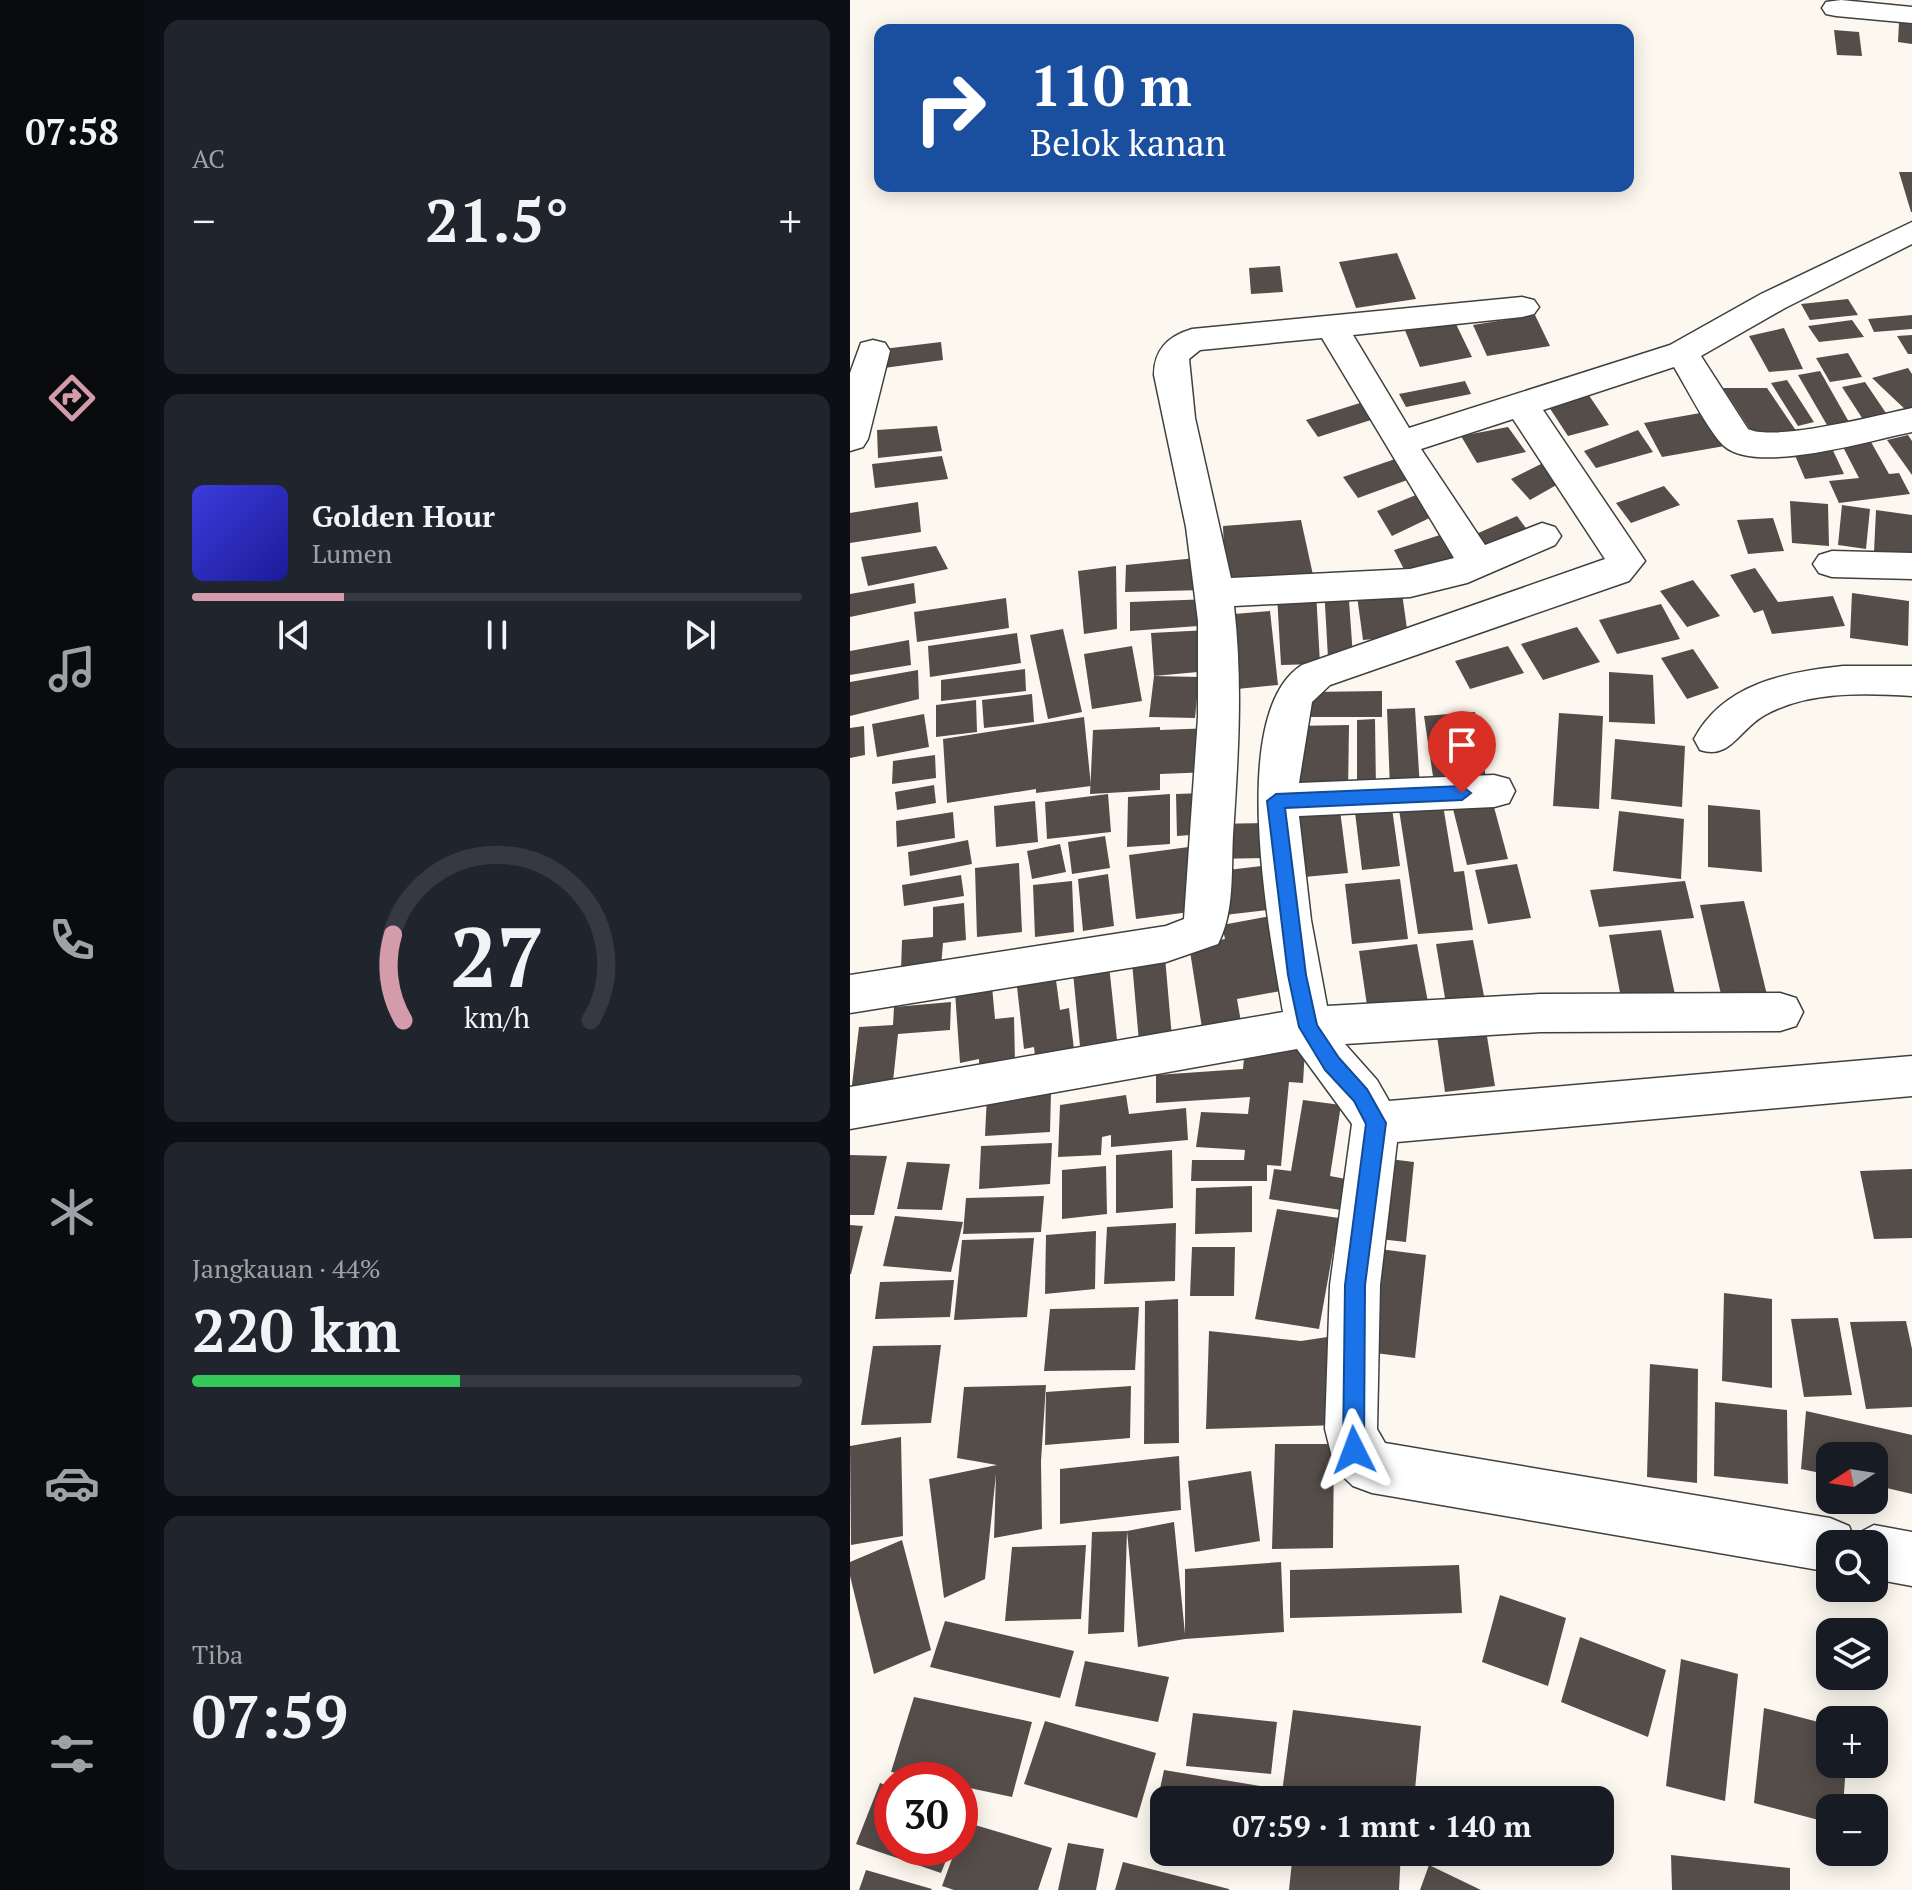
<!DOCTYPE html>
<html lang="id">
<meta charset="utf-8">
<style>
:root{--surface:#171b24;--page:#20242c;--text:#f1f3f6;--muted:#9ea1a6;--line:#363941;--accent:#d49cab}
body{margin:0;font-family:"PT Serif",serif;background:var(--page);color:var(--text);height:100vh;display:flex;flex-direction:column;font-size:30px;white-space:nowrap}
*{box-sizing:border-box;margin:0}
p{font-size:26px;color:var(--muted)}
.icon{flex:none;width:44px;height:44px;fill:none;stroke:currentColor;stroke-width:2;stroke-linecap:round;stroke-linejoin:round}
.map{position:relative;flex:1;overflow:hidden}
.side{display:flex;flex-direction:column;gap:20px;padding:20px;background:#0d0f14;width:706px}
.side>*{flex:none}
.banner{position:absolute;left:24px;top:24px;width:760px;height:168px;border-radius:16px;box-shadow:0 4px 20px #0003;background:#1a4fa0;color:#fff;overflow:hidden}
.needle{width:52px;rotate:258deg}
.fabs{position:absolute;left:966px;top:1442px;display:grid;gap:16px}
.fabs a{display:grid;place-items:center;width:72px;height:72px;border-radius:16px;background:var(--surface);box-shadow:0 4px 20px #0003;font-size:40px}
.speed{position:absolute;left:24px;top:1762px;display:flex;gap:16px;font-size:40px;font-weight:700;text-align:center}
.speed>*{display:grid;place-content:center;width:104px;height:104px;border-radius:50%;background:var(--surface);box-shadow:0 4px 20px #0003;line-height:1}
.speed .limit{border:12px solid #d22;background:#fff;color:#111}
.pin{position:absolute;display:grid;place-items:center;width:68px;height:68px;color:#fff;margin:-82px -34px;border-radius:50% 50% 50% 0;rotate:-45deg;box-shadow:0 0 8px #0007}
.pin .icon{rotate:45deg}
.me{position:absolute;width:88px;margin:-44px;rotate:357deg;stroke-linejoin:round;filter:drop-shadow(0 0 6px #0008)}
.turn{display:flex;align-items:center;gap:28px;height:168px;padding:0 24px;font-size:36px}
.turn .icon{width:104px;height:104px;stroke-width:2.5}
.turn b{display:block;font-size:56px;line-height:68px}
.big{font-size:60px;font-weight:800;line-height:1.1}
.side .tile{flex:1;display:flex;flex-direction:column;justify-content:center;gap:12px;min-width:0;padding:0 28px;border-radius:16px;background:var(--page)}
.side .dial{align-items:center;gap:0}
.dial svg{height:208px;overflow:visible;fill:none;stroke:var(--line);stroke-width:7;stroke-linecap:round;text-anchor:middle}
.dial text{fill:var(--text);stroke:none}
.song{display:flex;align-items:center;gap:24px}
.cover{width:96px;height:96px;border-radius:12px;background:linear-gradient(135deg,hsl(240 70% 55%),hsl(240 70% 35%))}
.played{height:8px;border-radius:4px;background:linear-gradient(90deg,var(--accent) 25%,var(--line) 25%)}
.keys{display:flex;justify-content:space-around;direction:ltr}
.heat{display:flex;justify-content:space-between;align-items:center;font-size:44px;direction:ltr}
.charge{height:12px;border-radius:6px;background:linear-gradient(90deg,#34c759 44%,var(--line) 0)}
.trip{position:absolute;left:300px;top:1786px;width:464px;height:80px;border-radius:16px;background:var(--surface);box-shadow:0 4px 20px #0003;font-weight:800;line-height:80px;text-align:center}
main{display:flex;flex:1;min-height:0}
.menu{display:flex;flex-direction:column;width:144px;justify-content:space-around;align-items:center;background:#090b0e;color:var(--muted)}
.menu .icon{width:56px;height:56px}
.menu .current{color:var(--accent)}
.menu b{font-size:36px;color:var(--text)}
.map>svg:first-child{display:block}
</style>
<main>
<nav class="menu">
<b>07:58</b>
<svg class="icon current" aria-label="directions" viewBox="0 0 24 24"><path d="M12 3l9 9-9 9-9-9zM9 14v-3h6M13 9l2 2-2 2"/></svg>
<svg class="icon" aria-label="music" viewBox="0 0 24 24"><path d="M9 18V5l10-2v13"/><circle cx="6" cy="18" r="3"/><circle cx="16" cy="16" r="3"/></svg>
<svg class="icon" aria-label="phone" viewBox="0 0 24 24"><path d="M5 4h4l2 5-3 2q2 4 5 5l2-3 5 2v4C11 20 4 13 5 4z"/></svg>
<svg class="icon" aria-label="climate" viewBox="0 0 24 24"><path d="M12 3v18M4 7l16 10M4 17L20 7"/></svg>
<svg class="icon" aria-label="car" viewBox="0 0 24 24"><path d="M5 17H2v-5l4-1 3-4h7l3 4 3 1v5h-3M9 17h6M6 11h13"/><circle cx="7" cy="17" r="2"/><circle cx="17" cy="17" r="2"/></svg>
<svg class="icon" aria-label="filters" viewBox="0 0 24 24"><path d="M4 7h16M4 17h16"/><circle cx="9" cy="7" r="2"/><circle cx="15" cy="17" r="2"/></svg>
</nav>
<section class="side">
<div class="tile"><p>AC</p>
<div class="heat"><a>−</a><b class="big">21.5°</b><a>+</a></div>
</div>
<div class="tile">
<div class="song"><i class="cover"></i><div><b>Golden Hour</b><p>Lumen</p></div></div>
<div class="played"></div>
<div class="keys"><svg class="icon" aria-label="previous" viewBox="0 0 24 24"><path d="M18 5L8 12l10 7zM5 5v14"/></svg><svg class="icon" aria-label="pause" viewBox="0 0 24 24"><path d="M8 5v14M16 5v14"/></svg><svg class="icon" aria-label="next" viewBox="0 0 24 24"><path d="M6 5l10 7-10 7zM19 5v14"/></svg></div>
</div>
<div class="tile dial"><svg viewBox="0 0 100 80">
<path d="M14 69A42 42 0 1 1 86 69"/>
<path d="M14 69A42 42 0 0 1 10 36" stroke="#d49cab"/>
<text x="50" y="56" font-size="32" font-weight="700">27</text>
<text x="50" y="72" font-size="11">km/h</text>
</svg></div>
<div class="tile"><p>Jangkauan · 44%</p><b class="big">220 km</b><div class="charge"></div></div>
<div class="tile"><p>Tiba</p><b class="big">07:59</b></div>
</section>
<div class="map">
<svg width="1062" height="1890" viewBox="0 0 1062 1890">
<rect width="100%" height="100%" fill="#fdf8ef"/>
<g fill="#554d4a">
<path d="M1049,22L1062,23V44L1048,42Z"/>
<path d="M984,30L1009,32L1012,56L987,55Z"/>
<path d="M1049,172H1062V212H1061Z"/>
<path d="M547,253L566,299L506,308L489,262Z"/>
<path d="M430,266L433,292L401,294L399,268Z"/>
<path d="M998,299L1008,315L960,320L951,304Z"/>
<path d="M685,315L700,346L637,356L623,325Z"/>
<path d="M1062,315V329L1024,332L1018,319Z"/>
<path d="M604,320L622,357L570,367L554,328Z"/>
<path d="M1002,320L1014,337L969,342L958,326Z"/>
<path d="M934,328L953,369L919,372L899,336Z"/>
<path d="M1062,335V354H1058L1047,336Z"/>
<path d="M91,342L93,360L34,368L33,349Z"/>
<path d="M998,353L1012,377L980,382L966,358Z"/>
<path d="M1058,368L1062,374V412L1059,413L1022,378Z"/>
<path d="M970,371L999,422L977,425L948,375Z"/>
<path d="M937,380L964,422L948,426L921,383Z"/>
<path d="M615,381L621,394L556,407L549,394Z"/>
<path d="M1015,382L1038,416L1014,421L992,387Z"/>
<path d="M873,388H917L949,435L907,440Z"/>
<path d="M736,391L759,425L718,436L695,401Z"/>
<path d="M510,403L521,420L468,437L456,420Z"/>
<path d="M867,410L886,444L812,457L794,423Z"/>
<path d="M87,426L92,451L28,458L27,430Z"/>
<path d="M658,427L676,452L627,463L611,436Z"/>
<path d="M788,430L803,452L746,468L734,451Z"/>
<path d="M1058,435L1062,441V475L1037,440Z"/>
<path d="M979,442L994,474L955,479L941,446Z"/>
<path d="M1021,442L1039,474L1049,473L1060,494L989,503L979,481L1009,478L993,447Z"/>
<path d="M92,456L98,479L25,488L22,464Z"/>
<path d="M545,459L560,479L508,498L493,477Z"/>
<path d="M697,461L717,479L680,500L661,479Z"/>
<path d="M814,486L830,505L781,523L766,503Z"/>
<path d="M578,490L590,513L542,536L527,511Z"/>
<path d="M940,501L978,504L979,546L942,543Z"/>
<path d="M68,502L71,532L0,543V513Z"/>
<path d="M992,505L1020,509L1016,549L988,545Z"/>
<path d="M1026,510L1062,515V557L1024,552Z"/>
<path d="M667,516L681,535L643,553L626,534Z"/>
<path d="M923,518L934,551L898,554L887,520Z"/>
<path d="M451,520L463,575L375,582L373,526Z"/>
<path d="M596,533L611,556L557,575L544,550Z"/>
<path d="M86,546L98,569L18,586L11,557Z"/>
<path d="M356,557L354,590L275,592L276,565Z"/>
<path d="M266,566L267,629L234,634L228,571Z"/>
<path d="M905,568L928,602L983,596L995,626L922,634L913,610L904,613L880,575Z"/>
<path d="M843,580L870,616L837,627L810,591Z"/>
<path d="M64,583L66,603L0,617V594Z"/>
<path d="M498,586L503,657L478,658L474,587Z"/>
<path d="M466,591L470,664L431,665L427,595Z"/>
<path d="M552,593L558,636L513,640L507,596Z"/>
<path d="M1002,593L1059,601L1058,646L1000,638Z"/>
<path d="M156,598L159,628L67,642L64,612Z"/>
<path d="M361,599L362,625L280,631V602Z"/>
<path d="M811,604L830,639L767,654L749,620Z"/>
<path d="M420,611L428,685L377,690L372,615Z"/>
<path d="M727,627L750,662L693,680L671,644Z"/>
<path d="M213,629L232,712L198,719L180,635Z"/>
<path d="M358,630L359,671L304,676L349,677L345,718L299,717L304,676L301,633Z"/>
<path d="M167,633L171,663L80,677L78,646Z"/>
<path d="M59,640L61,665L0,675V651Z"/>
<path d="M282,646L292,701L242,709L234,654Z"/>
<path d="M658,646L674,673L620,689L605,661Z"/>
<path d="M843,649L869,688L837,699L811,658Z"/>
<path d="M175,669L176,691L91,701V680Z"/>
<path d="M68,670L69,699L0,716V682Z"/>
<path d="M759,672L803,675L805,724L759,722Z"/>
<path d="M532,691V717H459L460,692Z"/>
<path d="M182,694L184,722L134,728L132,700Z"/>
<path d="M126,700L127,732L86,737V705Z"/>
<path d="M565,708L570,788L540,789L537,709Z"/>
<path d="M625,712L636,778L584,783L574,716Z"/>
<path d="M709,713L753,716L749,809L703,806Z"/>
<path d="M74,714L79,747L27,757L22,724Z"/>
<path d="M234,717L241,786L186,793V789L97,803L93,739Z"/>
<path d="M525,719L526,791H507V720Z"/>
<path d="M499,725L498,793H441L443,726Z"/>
<path d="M14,726L15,755L0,758V728Z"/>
<path d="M310,727V730L363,728L362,772L310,774V790L240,794L243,730Z"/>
<path d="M765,739L835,746L832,807L761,799Z"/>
<path d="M85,755L86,778L42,784L43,761Z"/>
<path d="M84,785L86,803L47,810L45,792Z"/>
<path d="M354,793L355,834L327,836L326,794Z"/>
<path d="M258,794L261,832L197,839L195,802Z"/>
<path d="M320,794V844L277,847L278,797Z"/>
<path d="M641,796L658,859L617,865L601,801Z"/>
<path d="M592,799L604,872L614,871L623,930L568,934L548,803Z"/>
<path d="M185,801L188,842L146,847L144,806Z"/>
<path d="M541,801L550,866L512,870L504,804Z"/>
<path d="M858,805L910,810L912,872L858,867Z"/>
<path d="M490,810L498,873L454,877L446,815Z"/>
<path d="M769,811L834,819L831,879L763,871Z"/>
<path d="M103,812L105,838L47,847L46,821Z"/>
<path d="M416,823V858L362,859L364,824Z"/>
<path d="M255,836L260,868L222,874L218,842Z"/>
<path d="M118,840L122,864L60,876L58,852Z"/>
<path d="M210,844L216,872L182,879L177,851Z"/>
<path d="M346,846L355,910L286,919L279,855Z"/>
<path d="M169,863L172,932L127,937L125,868Z"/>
<path d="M428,864L434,908L366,916L361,872Z"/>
<path d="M667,864L681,918L638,924L625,870Z"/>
<path d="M258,874L264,926L233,931L228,879Z"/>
<path d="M111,875L114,896L54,906L52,885Z"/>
<path d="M550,879L558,939L502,944L495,884Z"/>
<path d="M222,881L224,932L185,937L183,885Z"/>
<path d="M835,881L844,918L749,927L740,890Z"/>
<path d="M894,901L919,1003L874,1007L850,905Z"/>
<path d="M114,903L116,940L93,943L91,967L51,971L52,940L83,937V907Z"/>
<path d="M426,915L441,989L387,999L391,1022L352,1028L339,945L375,939L372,925Z"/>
<path d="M811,930L826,999L772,1003L759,935Z"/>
<path d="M623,940L637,1011L598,1016L586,944Z"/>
<path d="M567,944L580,1013L519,1019L509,951Z"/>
<path d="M258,956L267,1040L230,1046L222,962Z"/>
<path d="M315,957L322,1038L289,1042L282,962Z"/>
<path d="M206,980L210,1010L219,1008L224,1049L185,1056L184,1047L174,1049L167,987Z"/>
<path d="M142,986L145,1019L164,1017L165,1062L129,1066V1059L110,1063L105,992Z"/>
<path d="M101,1002L100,1030L48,1034L42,1091L1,1093L9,1027L43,1025L44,1007Z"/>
<path d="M635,1024L645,1086L595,1092L586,1029Z"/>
<path d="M395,1047L455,1049L453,1083L439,1082L431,1166L417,1165V1181H341L342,1160H394L395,1150L346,1147L351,1112L398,1114L400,1097L306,1103V1075L393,1069Z"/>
<path d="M201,1092L200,1132L135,1136L137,1095Z"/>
<path d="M276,1095L279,1114L336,1108L338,1140L261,1147V1135L252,1137L251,1155L208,1157L210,1105Z"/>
<path d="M453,1100L491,1105L480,1176L496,1179L491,1210L419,1199L424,1169L441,1171Z"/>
<path d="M202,1143L200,1184L129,1189L131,1146Z"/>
<path d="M322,1150L323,1208L266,1213V1155Z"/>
<path d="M0,1155L37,1156L24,1215H0Z"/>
<path d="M523,1157L564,1162L556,1242L512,1237Z"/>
<path d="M57,1162L100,1164L92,1210L47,1209Z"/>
<path d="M256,1166L257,1214L212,1219V1170Z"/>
<path d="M1062,1169V1238L1024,1239L1010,1171Z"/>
<path d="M402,1186V1232L345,1234L346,1188Z"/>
<path d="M194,1196L191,1232L113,1234L116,1198Z"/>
<path d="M427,1209L489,1218L469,1329L405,1319Z"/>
<path d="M45,1216L113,1222L101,1272L33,1266Z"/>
<path d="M326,1223L325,1281L254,1284L257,1227Z"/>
<path d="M0,1225L13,1226L1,1274H0Z"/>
<path d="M246,1231L245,1289L195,1294L196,1235Z"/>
<path d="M184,1238L177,1317L104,1320L112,1240Z"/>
<path d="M342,1247H385L384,1296H340Z"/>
<path d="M522,1248L576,1255L565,1358L509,1351Z"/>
<path d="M104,1280L100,1317L25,1319L30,1282Z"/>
<path d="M874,1293L922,1299V1388L872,1381Z"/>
<path d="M328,1299L329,1443L294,1444L295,1301Z"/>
<path d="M289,1307L285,1370L194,1371L200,1309Z"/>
<path d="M988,1318L1002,1395L954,1397L941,1319Z"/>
<path d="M1056,1321L1062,1349V1407L1016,1409L1000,1322Z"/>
<path d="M359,1331L451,1341L497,1334L491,1425L356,1429Z"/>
<path d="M91,1345L81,1423L11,1425L23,1346Z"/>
<path d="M800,1364L848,1369L847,1483L797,1477Z"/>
<path d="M196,1385L191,1461L192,1529L144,1538L146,1474L135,1579L94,1598L79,1479L147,1465L107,1458L114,1387Z"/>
<path d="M281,1386L280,1438L195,1445L196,1392Z"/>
<path d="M865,1402L937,1410L938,1484L864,1476Z"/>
<path d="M956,1411L1062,1435V1494L1024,1485V1456H980V1475L951,1469Z"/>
<path d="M51,1437L53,1536L1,1545L0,1446Z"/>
<path d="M425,1444H484L483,1548L422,1549Z"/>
<path d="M329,1456L331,1510L210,1524V1469Z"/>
<path d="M401,1471L410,1541L345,1552L338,1481Z"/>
<path d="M324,1522L335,1634V1569L431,1562L434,1632L335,1639L288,1647L277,1531Z"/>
<path d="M277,1531L274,1632L238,1634L242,1532Z"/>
<path d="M52,1540L81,1650L24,1674L0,1576V1562Z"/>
<path d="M236,1545L231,1619L155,1621L162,1547Z"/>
<path d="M609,1565L612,1613L440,1618V1570Z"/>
<path d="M650,1595L716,1618L698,1686L632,1662Z"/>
<path d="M95,1621L224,1651L210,1698L80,1667Z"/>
<path d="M730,1637L816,1670L798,1737L711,1702Z"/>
<path d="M831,1659L888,1674L875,1801L816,1786Z"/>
<path d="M235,1661L319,1677L308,1722L225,1706Z"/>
<path d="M64,1697L182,1722L162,1797L110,1786V1780H81L41,1772Z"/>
<path d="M914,1708L980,1725V1764H996L993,1808H980V1823L904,1803Z"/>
<path d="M443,1710L571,1726L564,1800H431Z"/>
<path d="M343,1713L427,1722L421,1774L336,1766Z"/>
<path d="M195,1721L306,1753L287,1818L174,1784Z"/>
<path d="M314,1770L422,1788L420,1800H314V1823L303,1821Z"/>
<path d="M30,1783L42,1787V1848H101L91,1873L6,1844Z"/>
<path d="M115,1822L202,1848L188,1890H104L92,1886L106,1848H110Z"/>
<path d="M218,1843L254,1849L246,1890H208Z"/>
<path d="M443,1852H551L549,1890H439Z"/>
<path d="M821,1855L940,1868V1890H822Z"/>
<path d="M273,1862L379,1889V1890H265Z"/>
<path d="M579,1865L631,1890H570Z"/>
<path d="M16,1870L82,1889L81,1890H9Z"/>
</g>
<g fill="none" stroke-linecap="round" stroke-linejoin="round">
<g stroke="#404040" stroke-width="3">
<g id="street">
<path d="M991,0L1062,7V23L986,16L976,14L972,8L976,2Z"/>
<path d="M1062,222V244L935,308L851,356L898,429C924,442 1029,415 1062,408V432C1021,440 907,475 874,446C859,432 836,387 824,367L693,410L789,552L795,561L779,581L480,685L462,702L449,783L644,775L659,779L665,791L659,803L644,807L449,816L461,920L477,1006L690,994L930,993L946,998L953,1012L946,1026L930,1031L690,1032L495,1044L527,1080L539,1101L1062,1056V1096L547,1142L530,1285L527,1429L535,1443L980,1518L999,1526L1003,1536L1024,1525L1062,1532V1586L1024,1579V1544H980V1572L522,1493L503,1486L485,1469L475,1429L480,1285L502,1124L447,1049L0,1129V1087L433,1012C420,935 376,713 452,665L755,559L663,419L571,449L635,545L692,523L705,527L711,536L705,545L617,583L560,597L384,606C393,682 388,759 383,835C381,871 385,911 368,944L316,962L0,1013V975L316,926L334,919L348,717V621L336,527L304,375C304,350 318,336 342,329L672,297L684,300L689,307L684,314L672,317L503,335L559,428L820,345L911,294ZM472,338L604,558L560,569L381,578L345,418L339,359L350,350Z"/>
<path d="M23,340L35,343L40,351L18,439L13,447L0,451V373L11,343Z"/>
<path d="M982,551L1062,553V579L982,577L969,573L963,564L969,555Z"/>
<path d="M993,666H1062V696C1014,693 958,691 915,715C889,729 881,760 850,750L844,739C873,684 935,672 993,666Z"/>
</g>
</g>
<use href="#street" fill="#fff" fill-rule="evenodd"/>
</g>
<path fill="#1a73e8" stroke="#114b97" stroke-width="2" d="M612,786L621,793L612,800L435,808L456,975L467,1025L489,1058L517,1089L536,1123L515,1285L514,1450L511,1457L504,1461L496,1457L493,1450L495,1285L516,1124L504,1101L475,1070L449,1027L438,975L417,801L426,794Z"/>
</svg>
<div class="fabs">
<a><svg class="needle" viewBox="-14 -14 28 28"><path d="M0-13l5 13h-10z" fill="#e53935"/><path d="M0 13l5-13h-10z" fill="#9ea1a6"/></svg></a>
<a><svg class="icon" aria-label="search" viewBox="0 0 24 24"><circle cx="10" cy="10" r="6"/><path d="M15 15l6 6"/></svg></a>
<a><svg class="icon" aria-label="layers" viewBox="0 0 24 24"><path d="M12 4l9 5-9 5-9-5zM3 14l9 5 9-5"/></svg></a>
<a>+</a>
<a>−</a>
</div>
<div class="speed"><div class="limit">30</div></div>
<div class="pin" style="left:612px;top:793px;background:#d93025"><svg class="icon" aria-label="arrive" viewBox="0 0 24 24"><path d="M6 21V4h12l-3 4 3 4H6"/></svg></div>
<svg class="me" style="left:504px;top:1450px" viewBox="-20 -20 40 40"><path d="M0-17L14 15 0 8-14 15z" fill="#1a73e8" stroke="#fff" stroke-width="4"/></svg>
<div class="trip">07:59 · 1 mnt · 140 m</div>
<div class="banner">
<div class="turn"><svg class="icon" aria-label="right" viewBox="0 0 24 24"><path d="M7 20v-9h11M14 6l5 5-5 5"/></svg><div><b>110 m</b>Belok kanan</div></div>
</div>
</div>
</main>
